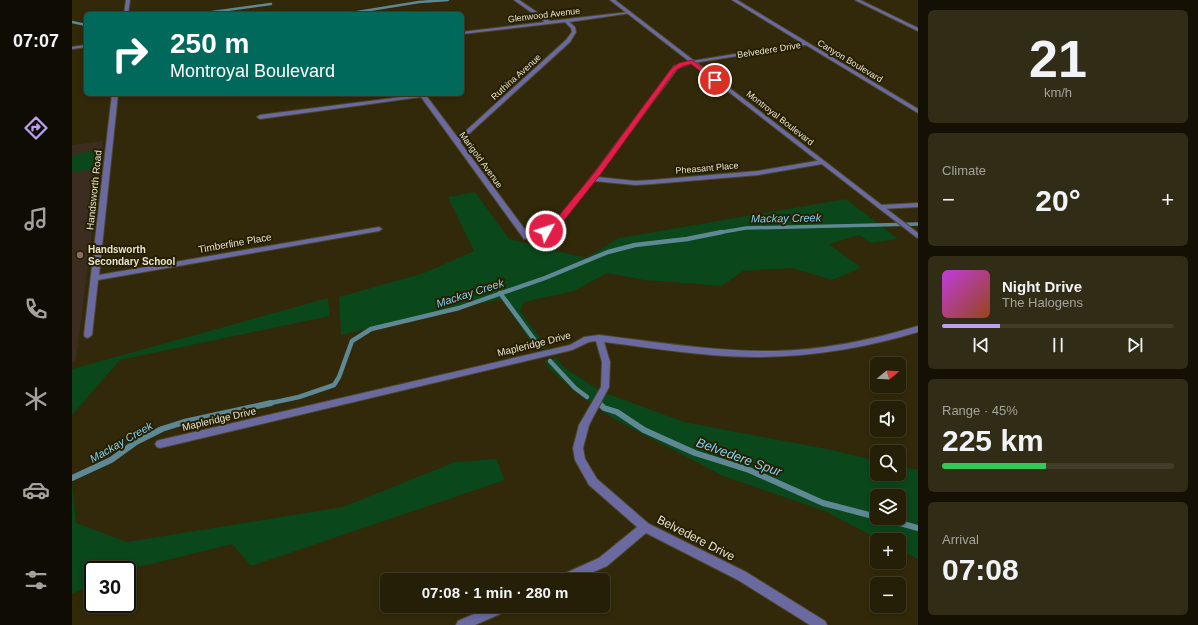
<!DOCTYPE html>
<meta charset="utf-8">
<style>
:root{--surface:#251f07;--page:#312c15;--text:#f1f3f6;--muted:#a3a29b;--line:#423d28;--accent:#bca0f2}
body{margin:0;font-family:Arial,sans-serif;background:var(--page);color:var(--text);height:100vh;display:flex;flex-direction:column;font-size:15px;white-space:nowrap}
*{box-sizing:border-box;margin:0}
p{font-size:13px;color:var(--muted)}
.icon{flex:none;width:22px;height:22px;fill:none;stroke:currentColor;stroke-width:2;stroke-linecap:round;stroke-linejoin:round}
.map{position:relative;flex:1;overflow:hidden}
.drawer{display:flex;flex-direction:column;gap:10px;padding:10px;background:#141104;width:280px}
.drawer>*{flex:none}
.guide{position:absolute;left:12px;top:12px;width:380px;height:84px;border-radius:6px;box-shadow:0 2px 6px #0003,0 0 0 1px var(--line);background:#00695c;color:#fff;overflow:hidden}
.needle{width:26px;rotate:72deg}
.tools{position:absolute;left:798px;top:357px;display:grid;gap:8px}
.tools a{display:grid;place-items:center;width:36px;height:36px;border-radius:6px;background:var(--surface);box-shadow:0 2px 6px #0003,0 0 0 1px var(--line);font-size:20px}
.speed{position:absolute;left:12px;top:561px;display:flex;gap:8px;font-size:20px;font-weight:700;text-align:center}
.speed>*{display:grid;place-content:center;width:52px;height:52px;border-radius:50%;background:var(--surface);box-shadow:0 2px 6px #0003,0 0 0 1px var(--line);line-height:1}
.speed .limit{border:2px solid #111;border-radius:6px;background:#fff;color:#111}
.pin{position:absolute;display:grid;place-items:center;width:34px;height:34px;color:#fff;margin:-17px;border:2px solid #fff;border-radius:50%;box-shadow:0 1px 4px #0007}
.me{position:absolute;width:44px;margin:-22px;rotate:50deg;stroke-linejoin:round;filter:drop-shadow(0 0 3px #0008)}
.turn{display:flex;align-items:center;gap:14px;height:84px;padding:0 20px;font-size:18px}
.turn .icon{width:52px;height:52px;stroke-width:2.5}
.turn b{display:block;font-size:28px;line-height:34px}
.big{font-size:30px;font-weight:800;line-height:1.1}
.drawer .tile{flex:1;display:flex;flex-direction:column;justify-content:center;gap:6px;min-width:0;padding:0 14px;border-radius:6px;background:var(--page)}
.drawer .dial{align-items:center;gap:0}
.dial b{font-size:52px;line-height:1}
.song{display:flex;align-items:center;gap:12px}
.cover{width:48px;height:48px;border-radius:6px;background:linear-gradient(135deg,hsl(290 70% 55%),hsl(20 70% 35%))}
.played{height:4px;border-radius:2px;background:linear-gradient(90deg,var(--accent) 25%,var(--line) 25%)}
.keys{display:flex;justify-content:space-around;direction:ltr}
.heat{display:flex;justify-content:space-between;align-items:center;font-size:22px;direction:ltr}
.charge{height:6px;border-radius:3px;background:linear-gradient(90deg,#34c759 45%,var(--line) 0)}
.trip{position:absolute;left:308px;top:573px;width:230px;height:40px;border-radius:6px;background:var(--surface);box-shadow:0 2px 6px #0003,0 0 0 1px var(--line);font-weight:800;line-height:40px;text-align:center}
main{display:flex;flex:1;min-height:0}
.tab-bar{display:flex;flex-direction:column;width:72px;justify-content:space-around;align-items:center;background:#0f0c03;color:var(--muted)}
.tab-bar .icon{width:28px;height:28px}
.tab-bar .selected{color:var(--accent)}
.tab-bar b{font-size:18px;color:var(--text)}
.map>svg:first-child{display:block}
</style>
<main>
<nav class="tab-bar">
<b>07:07</b>
<svg class="icon selected" aria-label="directions" viewBox="0 0 24 24"><path d="M12 3l9 9-9 9-9-9zM9 14v-3h6M13 9l2 2-2 2"/></svg>
<svg class="icon" aria-label="music" viewBox="0 0 24 24"><path d="M9 18V5l10-2v13"/><circle cx="6" cy="18" r="3"/><circle cx="16" cy="16" r="3"/></svg>
<svg class="icon" aria-label="phone" viewBox="0 0 24 24"><path d="M5 4h4l2 5-3 2q2 4 5 5l2-3 5 2v4C11 20 4 13 5 4z"/></svg>
<svg class="icon" aria-label="climate" viewBox="0 0 24 24"><path d="M12 3v18M4 7l16 10M4 17L20 7"/></svg>
<svg class="icon" aria-label="car" viewBox="0 0 24 24"><path d="M5 17H2v-5l4-1 3-4h7l3 4 3 1v5h-3M9 17h6M6 11h13"/><circle cx="7" cy="17" r="2"/><circle cx="17" cy="17" r="2"/></svg>
<svg class="icon" aria-label="filters" viewBox="0 0 24 24"><path d="M4 7h16M4 17h16"/><circle cx="9" cy="7" r="2"/><circle cx="15" cy="17" r="2"/></svg>
</nav>
<div class="map">
<svg width="846" height="625" viewBox="0 0 846 625">
<rect width="100%" height="100%" fill="#312909"/>
<path fill="#3b2e21" d="M31,141L4,361L0,363V145Z"/>
<g fill="#0a471a" fill-rule="evenodd">
<path d="M25,149L23,169L0,172V156Z"/>
<path d="M403,192L437,239L514,258L547,238L774,199L826,239L799,243L787,235L757,244L789,268L760,280L720,268L671,271L650,286L572,280L535,273L502,291L452,302L448,311L475,348L465,350L429,299L269,335L267,297L352,273L402,251L376,197Z"/>
<path d="M256,298L258,316L48,360L0,415V438V369Z"/>
<path d="M484,358L493,368L528,391L612,422L760,450L805,461V474H827V466L846,470V559L827,550V540H808L753,511L651,476L542,419L505,393L479,370L472,361ZM805,496H827V518H805Z"/>
<path d="M424,459L433,480L179,566L160,544L54,570H21V583L0,594V482L4,523L55,542L271,507L383,462Z"/>
</g>
<g fill="none" stroke-linecap="round" stroke-linejoin="round">
<g stroke="#5d8894" stroke-width="2.5">
<path d="M126,14L199,4"/>
<path d="M273,14L347,2L376,0"/>
<path d="M0,22L14,25"/>
</g>
<path stroke="#5d8894" stroke-width="3.5" d="M645,233L674,228L846,224"/>
<g stroke="#5d8894" stroke-width="4.5">
<path d="M428,293L467,346"/>
<path d="M478,361L503,388L515,397"/>
<path d="M194,404L227,397L262,385L267,377L280,341L299,329L387,308L473,278L536,252L563,245L615,239L650,232"/>
</g>
<g stroke="#5d8894" stroke-width="6">
<path d="M528,404L532,408L545,412L572,430L623,453L677,470L751,503L805,517"/>
<path d="M0,478L39,460L64,442L90,429L112,422L199,403"/>
<path d="M810,518L846,528"/>
</g>
<g stroke="#4e4729" stroke-width="2">
<g id="minor">
<path d="M54,0H58L56,14H52Z"/>
<path d="M442,0H447L478,21L557,12L559,13L497,22L503,27L504,32L498,42L388,142L457,235L463,233L481,225L523,172L602,66L620,61L730,43L660,0H665L846,109V113L734,45L621,63L606,68L525,177L563,181L580,180L686,171L750,160L753,162L750,164L686,175L580,184L563,185L522,181L485,227L467,236L452,239L349,97L188,119L185,117L188,115L353,94L386,138L494,40L500,32L499,28L493,22L390,34V32L473,22Z"/>
<path d="M783,0H788L846,28V31Z"/>
<path d="M14,45V47L0,49V47Z"/>
<path d="M40,94H46L27,275L307,227L310,229L307,231L26,280L20,335L16,338L13,337L12,335Z"/>
<path d="M846,203V207L808,209L805,207L808,205Z"/>
<path d="M846,326V332C793,348 739,357 684,357C633,357 582,348 532,342L538,362L537,387L517,425L511,448L513,459L525,479L577,524L674,572L753,621L755,625H738L666,580L574,533L535,566L503,580H485L487,576L527,558L565,527L517,485L503,460L501,448L507,425L529,387L530,362L524,341L517,342L500,350L88,448L85,447L83,444L85,441L88,440L498,345L512,337L527,335C585,342 644,352 703,351C752,350 799,340 846,326Z"/>
<path d="M420,606H439L437,610L403,625H384L386,621Z"/>
</g>
</g>
<g stroke="#4e4729" stroke-width="2">
<path id="tertiary" d="M538,0H543L846,233V238L844,237Z"/>
</g>
<use href="#minor" fill="#6a6aa0" fill-rule="evenodd"/>
<use href="#tertiary" fill="#6a6aa0" fill-rule="evenodd"/>
</g>
<path fill="#e11d48" stroke="#92132f" d="M620,60L645,79V81H641L619,64L611,66L603,71L528,175L486,228L477,232H471V229L480,224L523,172L599,69L607,63Z"/>
<circle fill="#8d6e63" stroke="#271f01" stroke-width="1.5" cx="8" cy="255" r="4"/>
<g text-anchor="middle" dominant-baseline="central" stroke-width="4" stroke-linejoin="round" paint-order="stroke">
<g font-size="9" fill="#e6e2d0" stroke="#271f01">
<text transform="translate(472 15) rotate(-7)">Glenwood Avenue</text>
<text transform="translate(697 50) rotate(-9)">Belvedere Drive</text>
<text transform="translate(778 61) rotate(31)">Canyon Boulevard</text>
<text transform="translate(444 77) rotate(-42)">Ruthina Avenue</text>
<text transform="translate(708 118) rotate(38)">Montroyal Boulevard</text>
<text transform="translate(409 160) rotate(54)">Marigold Avenue</text>
<text transform="translate(635 168) rotate(-5)">Pheasant Place</text>
</g>
<g font-size="10" fill="#e6e2d0" stroke="#271f01">
<text transform="translate(22 190) rotate(-84)">Handsworth Road</text>
<text transform="translate(163 243) rotate(-10)">Timberline Place</text>
<text transform="translate(462 344) rotate(-14)">Mapleridge Drive</text>
<text transform="translate(147 419) rotate(-13)">Mapleridge Drive</text>
</g>
<g font-size="10" font-weight="bold" fill="#e6e2d0" stroke="#271f01" text-anchor="start">
<text x="16" y="249">Handsworth<tspan x="16" dy="12">Secondary School</tspan></text>
</g>
<g font-size="11" font-style="italic" fill="#80d1f3" stroke="#271f01">
<text transform="translate(714 218) rotate(-1)">Mackay Creek</text>
<text transform="translate(398 293) rotate(-18)">Mackay Creek</text>
<text transform="translate(49 442) rotate(-30)">Mackay Creek</text>
</g>
<g font-size="12" fill="#e6e2d0" stroke="#271f01">
<text transform="translate(624 538) rotate(27)">Belvedere Drive</text>
</g>
<g font-size="13" font-style="italic" fill="#80d1f3" stroke="#271f01">
<text transform="translate(667 457) rotate(20)">Belvedere Spur</text>
</g>
</g>
</svg>
<div class="tools">
<a><svg class="needle" viewBox="-14 -14 28 28"><path d="M0-13l5 13h-10z" fill="#e53935"/><path d="M0 13l5-13h-10z" fill="#a3a29b"/></svg></a>
<a><svg class="icon" aria-label="sound" viewBox="0 0 24 24"><path d="M4 9h4l5-4v14l-5-4H4zM17 9q2 3 0 6"/></svg></a>
<a><svg class="icon" aria-label="search" viewBox="0 0 24 24"><circle cx="10" cy="10" r="6"/><path d="M15 15l6 6"/></svg></a>
<a><svg class="icon" aria-label="layers" viewBox="0 0 24 24"><path d="M12 4l9 5-9 5-9-5zM3 14l9 5 9-5"/></svg></a>
<a>+</a>
<a>−</a>
</div>
<div class="speed"><div class="limit">30</div></div>
<div class="pin" style="left:643px;top:80px;background:#d93025"><svg class="icon" aria-label="arrive" viewBox="0 0 24 24"><path d="M6 21V4h12l-3 4 3 4H6"/></svg></div>
<svg class="me" style="left:474px;top:231px" viewBox="-20 -20 40 40"><circle r="17" fill="#e11d48" stroke="#fff" stroke-width="3"/><path d="M0-11L8 9 0 5-8 9z" fill="#fff"/></svg>
<div class="trip">07:08 · 1 min · 280 m</div>
<div class="guide">
<div class="turn"><svg class="icon" aria-label="right" viewBox="0 0 24 24"><path d="M7 20v-9h11M14 6l5 5-5 5"/></svg><div><b>250 m</b>Montroyal Boulevard</div></div>
</div>
</div>
<section class="drawer">
<div class="tile dial"><b>21</b><p>km/h</p></div>
<div class="tile"><p>Climate</p>
<div class="heat"><a>−</a><b class="big">20°</b><a>+</a></div>
</div>
<div class="tile">
<div class="song"><i class="cover"></i><div><b>Night Drive</b><p>The Halogens</p></div></div>
<div class="played"></div>
<div class="keys"><svg class="icon" aria-label="previous" viewBox="0 0 24 24"><path d="M18 5L8 12l10 7zM5 5v14"/></svg><svg class="icon" aria-label="pause" viewBox="0 0 24 24"><path d="M8 5v14M16 5v14"/></svg><svg class="icon" aria-label="next" viewBox="0 0 24 24"><path d="M6 5l10 7-10 7zM19 5v14"/></svg></div>
</div>
<div class="tile"><p>Range · 45%</p><b class="big">225 km</b><div class="charge"></div></div>
<div class="tile"><p>Arrival</p><b class="big">07:08</b></div>
</section>
</main>
